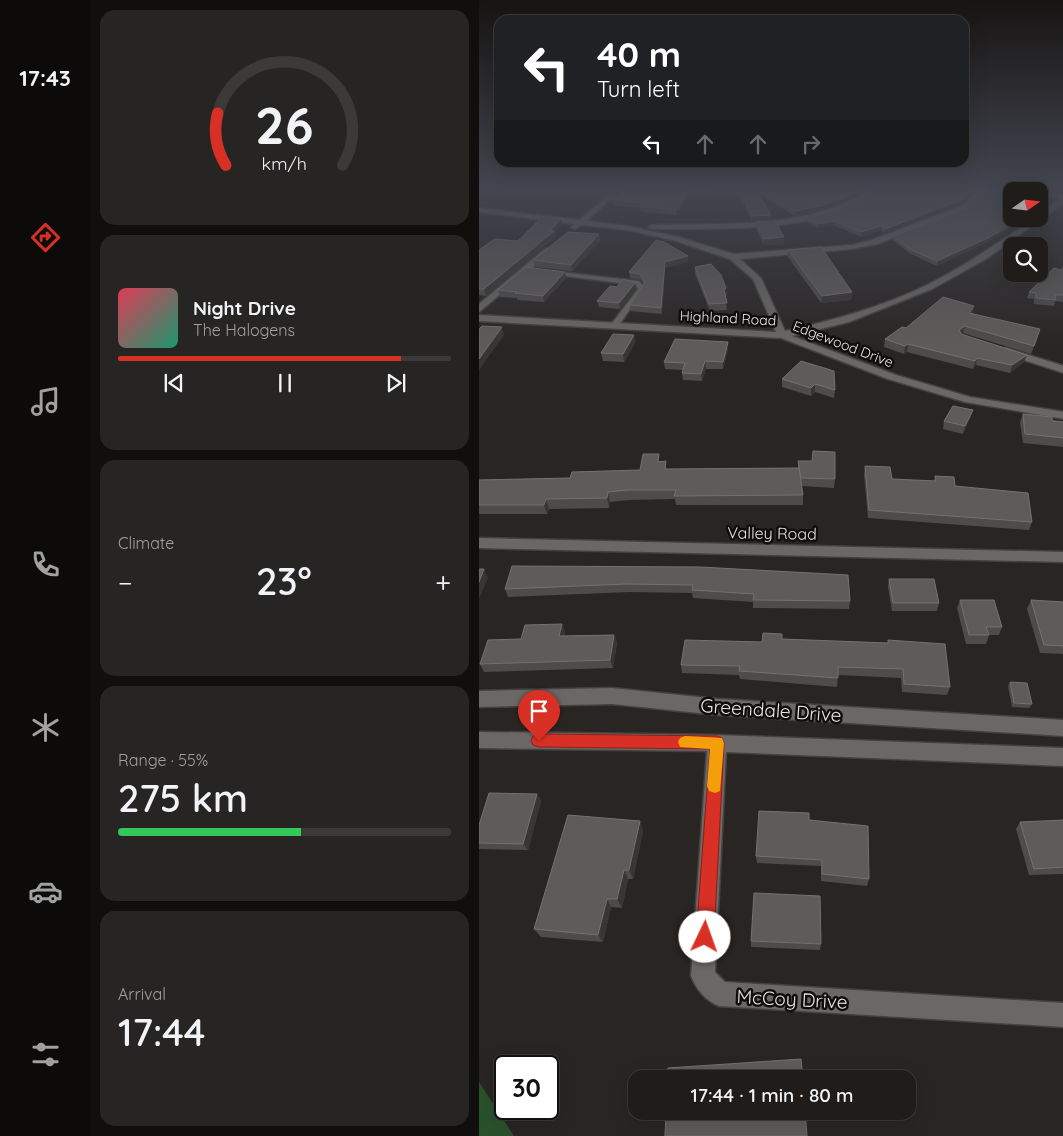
<!DOCTYPE html>
<meta charset="utf-8">
<style>
:root{--surface:#1f1c1a;--page:#272523;--text:#f1f3f6;--muted:#a1a1a2;--line:#3c3a39;--accent:#d93025}
body{margin:0;font-family:Quicksand,sans-serif;background:var(--page);color:var(--text);height:100vh;display:flex;flex-direction:column;font-size:19px;white-space:nowrap}
*{box-sizing:border-box;margin:0}
p{font-size:16px;color:var(--muted)}
.icon{flex:none;width:28px;height:28px;fill:none;stroke:currentColor;stroke-width:2;stroke-linecap:round;stroke-linejoin:round}
.map{position:relative;flex:1;overflow:hidden}
.side{display:flex;flex-direction:column;gap:10px;padding:10px;background:#110f0e;width:389px}
.side>*{flex:none}
.guide{position:absolute;left:15px;top:15px;width:475px;height:152px;border-radius:15px;box-shadow:0 5px 20px #0002,0 0 0 1px var(--line);background:#202124;color:#fff;overflow:hidden}
.needle{width:32px;rotate:76deg}
.buttons{position:absolute;left:524px;top:182px;display:grid;gap:10px}
.buttons a{display:grid;place-items:center;width:45px;height:45px;border-radius:10px;background:var(--surface);box-shadow:0 5px 20px #0002,0 0 0 1px var(--line);font-size:25px}
.speed{position:absolute;left:15px;top:1055px;display:flex;gap:10px;font-size:25px;font-weight:700;text-align:center}
.speed>*{display:grid;place-content:center;width:65px;height:65px;border-radius:50%;background:var(--surface);box-shadow:0 5px 20px #0002,0 0 0 1px var(--line);line-height:1}
.speed .limit{border:2px solid #111;border-radius:8px;background:#fff;color:#111}
.pin{position:absolute;display:grid;place-items:center;width:42px;height:42px;color:#fff;margin:-51px -21px;border-radius:50% 50% 50% 0;rotate:-45deg;box-shadow:0 0 5px #0007}
.pin .icon{rotate:45deg}
.me{position:absolute;width:55px;margin:-28px;rotate:3deg;stroke-linejoin:round;filter:drop-shadow(0 0 4px #0008)}
.turn{display:flex;align-items:center;gap:18px;height:105px;padding:0 20px;font-size:22px}
.turn .icon{width:65px;height:65px;stroke-width:2.5}
.turn b{display:block;font-size:35px;line-height:42px}
.lanes{display:flex;align-items:center;height:48px;padding:0 20px;background:#0003;justify-content:center;gap:25px;direction:ltr}
.lanes .off{opacity:.35}
.big{font-size:38px;font-weight:600;line-height:1.1}
.side .tile{flex:1;display:flex;flex-direction:column;justify-content:center;gap:8px;min-width:0;padding:0 18px;border-radius:15px;background:var(--page)}
.side .dial{align-items:center;gap:0}
.dial svg{height:130px;overflow:visible;fill:none;stroke:var(--line);stroke-width:7;stroke-linecap:round;text-anchor:middle}
.dial text{fill:var(--text);stroke:none}
.song{display:flex;align-items:center;gap:15px}
.cover{width:60px;height:60px;border-radius:8px;background:linear-gradient(135deg,hsl(350 70% 55%),hsl(160 70% 35%))}
.played{height:5px;border-radius:2px;background:linear-gradient(90deg,var(--accent) 85%,var(--line) 85%)}
.keys{display:flex;justify-content:space-around;direction:ltr}
.heat{display:flex;justify-content:space-between;align-items:center;font-size:28px;direction:ltr}
.charge{height:8px;border-radius:4px;background:linear-gradient(90deg,#34c759 55%,var(--line) 0)}
.trip{position:absolute;left:149px;top:1070px;width:288px;height:50px;border-radius:15px;background:var(--surface);box-shadow:0 5px 20px #0002,0 0 0 1px var(--line);font-weight:600;line-height:50px;text-align:center}
main{display:flex;flex:1;min-height:0}
.menu{display:flex;flex-direction:column;width:90px;justify-content:space-around;align-items:center;background:#0c0b0a;color:var(--muted)}
.menu .icon{width:35px;height:35px}
.menu .selected{color:var(--accent)}
.menu b{font-size:22px;color:var(--text)}
.map>svg:first-child{display:block}
</style>
<main>
<nav class="menu">
<b>17:43</b>
<svg class="icon selected" aria-label="directions" viewBox="0 0 24 24"><path d="M12 3l9 9-9 9-9-9zM9 14v-3h6M13 9l2 2-2 2"/></svg>
<svg class="icon" aria-label="music" viewBox="0 0 24 24"><path d="M9 18V5l10-2v13"/><circle cx="6" cy="18" r="3"/><circle cx="16" cy="16" r="3"/></svg>
<svg class="icon" aria-label="phone" viewBox="0 0 24 24"><path d="M5 4h4l2 5-3 2q2 4 5 5l2-3 5 2v4C11 20 4 13 5 4z"/></svg>
<svg class="icon" aria-label="climate" viewBox="0 0 24 24"><path d="M12 3v18M4 7l16 10M4 17L20 7"/></svg>
<svg class="icon" aria-label="car" viewBox="0 0 24 24"><path d="M5 17H2v-5l4-1 3-4h7l3 4 3 1v5h-3M9 17h6M6 11h13"/><circle cx="7" cy="17" r="2"/><circle cx="17" cy="17" r="2"/></svg>
<svg class="icon" aria-label="filters" viewBox="0 0 24 24"><path d="M4 7h16M4 17h16"/><circle cx="9" cy="7" r="2"/><circle cx="15" cy="17" r="2"/></svg>
</nav>
<section class="side">
<div class="tile dial"><svg viewBox="0 0 100 80">
<path d="M14 69A42 42 0 1 1 86 69"/>
<path d="M14 69A42 42 0 0 1 9 37" stroke="#d93025"/>
<text x="50" y="56" font-size="32" font-weight="700">26</text>
<text x="50" y="72" font-size="11">km/h</text>
</svg></div>
<div class="tile">
<div class="song"><i class="cover"></i><div><b>Night Drive</b><p>The Halogens</p></div></div>
<div class="played"></div>
<div class="keys"><svg class="icon" aria-label="previous" viewBox="0 0 24 24"><path d="M18 5L8 12l10 7zM5 5v14"/></svg><svg class="icon" aria-label="pause" viewBox="0 0 24 24"><path d="M8 5v14M16 5v14"/></svg><svg class="icon" aria-label="next" viewBox="0 0 24 24"><path d="M6 5l10 7-10 7zM19 5v14"/></svg></div>
</div>
<div class="tile"><p>Climate</p>
<div class="heat"><a>−</a><b class="big">23°</b><a>+</a></div>
</div>
<div class="tile"><p>Range · 55%</p><b class="big">275 km</b><div class="charge"></div></div>
<div class="tile"><p>Arrival</p><b class="big">17:44</b></div>
</section>
<div class="map">
<svg width="585" height="1136" viewBox="0 0 585 1136">
<rect width="100%" height="100%" fill="#292523"/>
<path fill="#28522c" d="M0,1082L35,1136H0Z"/>
<g fill="none" stroke-linecap="round" stroke-linejoin="round">
<g stroke="#444240" stroke-width="3">
<g id="lane">
<path d="M221,189H295L252,193L223,191Z"/>
<path d="M72,271L159,281L161,282L165,289L138,328H135L131,326L159,289L157,285L70,274L69,273Z"/>
</g>
</g>
<g stroke="#444240" stroke-width="3">
<g id="street">
<path d="M392,189H399C351,235 236,228 173,229L169,227L173,225C247,223 328,230 392,189Z"/>
<path d="M478,189L535,191L532,194L503,192L490,209L398,244L373,249L261,259L282,278L306,331C355,320 403,307 448,285C486,266 520,242 555,219H560V214L582,198L560,196V192L585,194V203L507,259L453,289L370,322L313,336L417,375L491,397L585,412V419L486,402L409,379L302,338L0,321V315L297,332L274,279L251,259L197,241L149,230L103,225L96,229L92,227L95,224L0,212V208L100,220L134,192L136,195L108,221L149,226L199,237L255,254L373,245L393,240L484,205L496,192Z"/>
<path d="M67,248L74,250L0,312V304Z"/>
<path d="M527,348L585,366V373L523,353V349Z"/>
<path d="M0,538L585,552V562L0,548Z"/>
<path d="M133,688L239,699L585,720V736L239,715L133,704L0,707V691Z"/>
<path d="M0,732L238,735L585,748V766L247,752L236,972L246,982L585,1003V1027L240,1006C227,1001 217,989 212,976L228,751L0,748Z"/>
</g>
</g>
<use href="#lane" fill="#6b6764" fill-rule="evenodd"/>
<use href="#street" fill="#6b6764" fill-rule="evenodd"/>
</g>
<g fill="#4e4b49">
<path d="M124,189H216L197,215L162,212L161,208L134,205L133,200L146,190Z"/>
<path d="M278,189H389L366,201L341,210L316,216L281,195L292,219L273,221L259,194V190Z"/>
<path d="M511,189H582L578,192Z"/>
<path d="M492,193L483,203L405,233L402,230L382,237L355,225L338,228L328,222V218L353,212L379,202Z"/>
<path d="M82,219L83,224L75,233L76,237L7,296L0,295V250L39,241Z"/>
<path d="M532,219H544L531,229L508,242L458,266L430,253L414,240V236Z"/>
<path d="M277,222L305,237V244L285,245L277,229Z"/>
<path d="M120,234L121,241L93,271L56,267L54,260Z"/>
<path d="M309,250L373,292L372,300L342,303L309,257Z"/>
<path d="M209,262L186,268L183,314L152,311L151,305L164,284L162,280L151,278L150,272Z"/>
<path d="M585,266V302L576,301L575,306L555,304V299L548,298L550,292L582,270Z"/>
<path d="M216,267L247,288L248,295L246,296L248,310L231,311L216,274Z"/>
<path d="M87,278L65,302L38,300V298L21,297L19,290Z"/>
<path d="M156,283L157,289L141,309L120,307L118,301L138,287Z"/>
<path d="M493,313L559,336L552,354L484,333L483,334L545,362L531,373L497,365L494,369L428,352L425,354L405,347L406,339L427,328Z"/>
<path d="M155,335L156,343L145,362L124,361L122,353Z"/>
<path d="M249,342V349L244,369H227L223,381L204,380L203,373L204,370L186,369L185,362Z"/>
<path d="M322,361L356,390L355,398L336,392L332,396L303,387V379Z"/>
<path d="M494,410L491,418L484,434L464,429L465,421Z"/>
<path d="M544,414L585,422V447L544,443L541,422Z"/>
<path d="M181,461L188,469L319,468V461L356,479L355,488L323,486L324,495V505H197L196,499L150,500L131,502L130,508L70,509L68,514H0V480L91,478L161,470Z"/>
<path d="M386,466L413,479L455,481L456,476L553,522L550,530L389,518L385,475Z"/>
<path d="M221,567L371,601L370,609L274,608V602L214,598L213,593L150,592L29,597L26,589Z"/>
<path d="M410,579L460,603L458,611H413L409,587Z"/>
<path d="M481,600L523,627L520,635H510L507,644H487L478,608Z"/>
<path d="M552,600L585,602V654L561,653L548,609Z"/>
<path d="M83,624L86,632L85,636L135,635L138,643L134,668L5,672L1,664L42,639Z"/>
<path d="M303,639L409,643V640L471,687L468,695L423,692L422,678L359,675L358,687L261,679L260,675L203,673L202,665L283,642Z"/>
<path d="M531,682L553,704L550,708L533,707L529,686Z"/>
<path d="M58,794L62,801L49,850L0,849V825Z"/>
<path d="M330,820L390,879L388,886L342,881V866L278,863L277,856Z"/>
<path d="M585,820V874L550,875L537,829L541,822Z"/>
<path d="M161,821L164,831L154,879H149L143,908L132,907L124,942L62,937L55,929Z"/>
<path d="M272,941L342,944L341,950L272,947Z"/>
</g>
<g fill="#393533">
<path d="M212,189H216L197,215V210Z"/>
<path d="M382,189H389L366,201L341,210L316,216V211Z"/>
<path d="M493,189L492,193L483,203L405,233L406,229Z"/>
<path d="M570,195L569,199L560,206V203Z"/>
<path d="M292,215V219L273,221V216Z"/>
<path d="M82,219L83,224L75,233L76,237L7,296L5,289L71,231Z"/>
<path d="M539,219H544L531,229L508,242L458,266V261Z"/>
<path d="M355,221V225L338,228V224Z"/>
<path d="M402,226V230L382,237V232Z"/>
<path d="M120,234L121,241L93,271L92,265Z"/>
<path d="M305,237V244L285,245V239Z"/>
<path d="M209,256V262L186,268L183,314L182,308L186,262Z"/>
<path d="M86,272L87,278L65,302L64,296Z"/>
<path d="M156,283L157,289L141,309L140,303Z"/>
<path d="M247,288L248,295L245,296V289Z"/>
<path d="M373,292L372,300L342,303L343,296Z"/>
<path d="M495,306L494,313L488,320L490,313Z"/>
<path d="M486,326L484,333L478,337L480,330Z"/>
<path d="M23,327L25,335L0,370V359Z"/>
<path d="M155,335L156,343L145,362L144,354Z"/>
<path d="M249,342V349L244,369V362Z"/>
<path d="M429,344L428,352L425,354L426,346Z"/>
<path d="M548,355L545,362L531,373L533,365Z"/>
<path d="M498,358L497,365L494,369L496,361Z"/>
<path d="M226,361L227,369L223,381L222,374Z"/>
<path d="M336,384V392L332,396V388Z"/>
<path d="M494,410L491,418L484,434L486,426Z"/>
<path d="M129,492L131,502L130,508L128,498Z"/>
<path d="M67,499L70,509L68,514L65,505Z"/>
<path d="M5,569L9,578L0,599V582Z"/>
<path d="M83,624L86,632L83,644L80,636Z"/>
<path d="M135,635L138,643L134,668L131,660Z"/>
<path d="M58,794L62,801L49,850L44,844Z"/>
<path d="M161,821L164,831L154,879L150,870Z"/>
<path d="M145,870L149,879L143,908L138,899Z"/>
<path d="M128,899L132,907L124,942L119,935Z"/>
</g>
<g fill="#5f5b59" stroke="#74716f">
<path d="M147,189H212L197,210L161,206L166,203L133,200Z"/>
<path d="M278,189H382L367,197L341,206L316,211L277,190L292,215L273,216L259,190Z"/>
<path d="M398,189H493L484,199L406,229L402,226L382,232L355,221L338,224L328,218L353,212L379,202Z"/>
<path d="M535,189H560V191H533Z"/>
<path d="M505,190L532,192V219H539L532,225L509,238L458,261L430,249L414,236L491,207Z"/>
<path d="M560,193L570,195L560,203Z"/>
<path d="M64,216L82,219L71,231H75L5,289H0V250L16,239L39,241Z"/>
<path d="M296,221L305,237L285,239L277,222Z"/>
<path d="M89,232L120,234L92,265L54,260Z"/>
<path d="M177,240L185,242L209,256L186,262L182,308L151,305L166,282L161,274L150,272Z"/>
<path d="M342,247L373,292L343,296L309,250Z"/>
<path d="M232,264L242,275L247,288L245,289L248,303L230,304L216,267Z"/>
<path d="M585,266V295H576L577,300L557,298V293L550,292L575,268L582,270Z"/>
<path d="M47,267L86,272L64,296L36,293L38,292L19,290Z"/>
<path d="M144,279L156,283L140,303L118,301L131,286L138,287Z"/>
<path d="M464,297L495,306L490,313L561,329L555,346L486,326L480,330L482,334L548,355L533,365L498,358L496,361L429,344L426,346L406,339L423,327L427,328Z"/>
<path d="M3,326L23,327L0,359V329Z"/>
<path d="M134,334L155,335L144,354L122,353Z"/>
<path d="M196,339L249,342L244,362L226,361L222,374L203,373L206,363L185,362Z"/>
<path d="M322,361L355,371L356,390L336,384L332,388L303,379Z"/>
<path d="M474,406L494,410L486,426L465,421Z"/>
<path d="M544,414L573,417V421L585,422V438L546,434Z"/>
<path d="M334,451L356,452V479L322,478L319,461H333Z"/>
<path d="M164,454H180L179,462L187,461L186,469L320,468L324,495L195,496L197,490H148L129,492L128,498L67,499L65,505H0V480L91,478L93,472L161,470Z"/>
<path d="M386,466L411,467L413,479L457,481L456,476L475,477L476,486L549,493L553,522L390,510Z"/>
<path d="M33,566L221,567L369,575L371,601L274,600L275,594L213,590L214,585L148,584L26,589Z"/>
<path d="M0,569H5L0,582Z"/>
<path d="M410,579H455L460,603H414Z"/>
<path d="M481,600H515L523,627H507L510,635H490Z"/>
<path d="M552,600L585,602V646L565,645Z"/>
<path d="M83,624L80,636L135,635L131,660L1,664L9,640L42,639L46,625Z"/>
<path d="M284,633L303,634V639L409,643V640L466,644L471,687L425,684L424,669L359,667V678L260,671L261,666L202,665L206,640L283,642Z"/>
<path d="M531,682L548,683L553,704L535,703Z"/>
<path d="M10,793L58,794L44,844L0,843V825Z"/>
<path d="M280,811L330,813V820L389,826L390,879L343,874V860L277,856Z"/>
<path d="M89,815L161,821L150,870H145L138,899H128L119,935L55,929Z"/>
<path d="M585,820V867L555,869L541,822Z"/>
<path d="M275,893L341,896L342,944L272,941Z"/>
<path d="M322,1059L324,1079H188L189,1068Z"/>
<path d="M187,1111H326L328,1136H186Z"/>
</g>
<linearGradient id="sky" x2="0" y2="1"><stop stop-color="#171413"/><stop offset="0.54" stop-color="#434650"/><stop offset="1" stop-color="#434650" stop-opacity="0"/></linearGradient>
<rect width="585" height="348" fill="url(#sky)"/>
<path fill="#d93025" stroke="#8d1f18" d="M60,734L238,736L243,738L245,743L235,937L232,943L226,946L220,943L217,937L231,749L60,747L54,745L52,741L54,736Z"/>
<path fill="#f59e0b" d="M206,736L243,738L245,743L241,791L236,793L230,791L228,786L231,749L201,747L199,742L201,738Z"/>
<g text-anchor="middle" dominant-baseline="central" stroke-width="5" stroke-linejoin="round" paint-order="stroke">
<g font-size="14" fill="#e7e5e3" stroke="#100e0d">
<text transform="translate(249 318) rotate(3)">Highland Road</text>
<text transform="translate(364 344) rotate(21)">Edgewood Drive</text>
</g>
<g font-size="16" fill="#e7e5e3" stroke="#100e0d">
<text transform="translate(293 533) rotate(1)">Valley Road</text>
</g>
<g font-size="19" fill="#e7e5e3" stroke="#100e0d">
<text transform="translate(292 710) rotate(4)">Greendale Drive</text>
<text transform="translate(313 999) rotate(3)">McCoy Drive</text>
</g>
</g>
</svg>
<div class="buttons">
<a><svg class="needle" viewBox="-14 -14 28 28"><path d="M0-13l5 13h-10z" fill="#e53935"/><path d="M0 13l5-13h-10z" fill="#a1a1a2"/></svg></a>
<a><svg class="icon" aria-label="search" viewBox="0 0 24 24"><circle cx="10" cy="10" r="6"/><path d="M15 15l6 6"/></svg></a>
</div>
<div class="speed"><div class="limit">30</div></div>
<div class="pin" style="left:60px;top:741px;background:#d93025"><svg class="icon" aria-label="arrive" viewBox="0 0 24 24"><path d="M6 21V4h12l-3 4 3 4H6"/></svg></div>
<svg class="me" style="left:226px;top:937px" viewBox="-20 -20 40 40"><circle r="19" fill="#fff"/><path d="M0-13L10 11 0 6-10 11z" fill="#d93025"/></svg>
<div class="trip">17:44 · 1 min · 80 m</div>
<div class="guide">
<div class="turn"><svg class="icon" aria-label="left" viewBox="0 0 24 24"><path d="M17 20v-9H6M10 6l-5 5 5 5"/></svg><div><b>40 m</b>Turn left</div></div>
<div class="lanes"><svg class="icon" aria-label="left" viewBox="0 0 24 24"><path d="M17 20v-9H6M10 6l-5 5 5 5"/></svg><svg class="icon off" aria-label="ahead" viewBox="0 0 24 24"><path d="M12 20V5M6 11l6-6 6 6"/></svg><svg class="icon off" aria-label="ahead" viewBox="0 0 24 24"><path d="M12 20V5M6 11l6-6 6 6"/></svg><svg class="icon off" aria-label="right" viewBox="0 0 24 24"><path d="M7 20v-9h11M14 6l5 5-5 5"/></svg></div>
</div>
</div>
</main>
